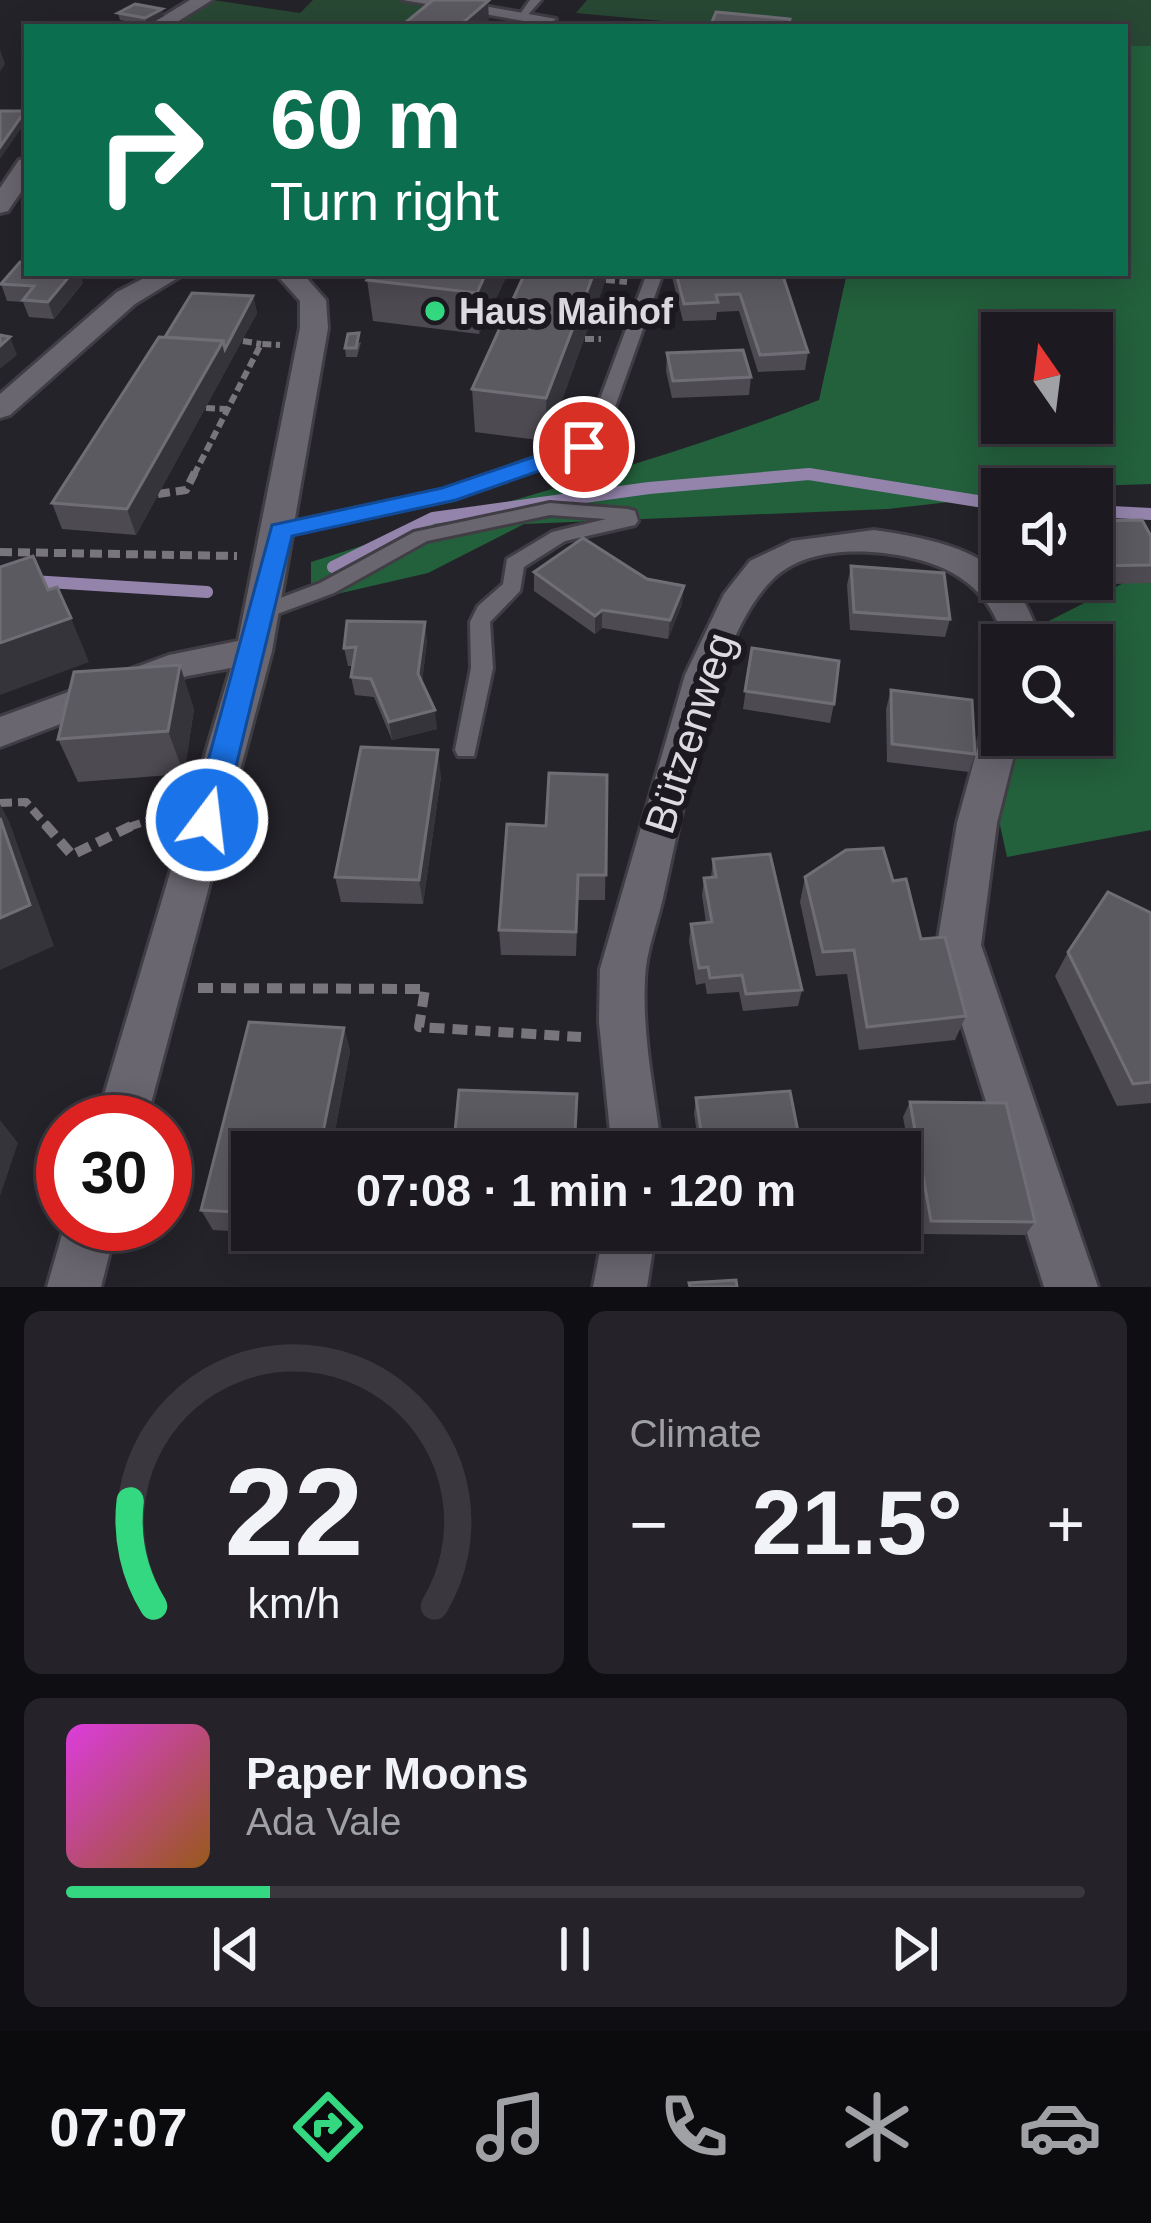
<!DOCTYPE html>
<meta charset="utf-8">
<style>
:root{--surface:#1c1a20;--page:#252329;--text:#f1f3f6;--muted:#a0a1a5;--line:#3a383e;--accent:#33d881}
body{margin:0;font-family:Arial,sans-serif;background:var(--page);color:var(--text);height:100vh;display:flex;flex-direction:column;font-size:45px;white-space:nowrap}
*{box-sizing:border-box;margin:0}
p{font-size:39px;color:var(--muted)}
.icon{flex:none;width:66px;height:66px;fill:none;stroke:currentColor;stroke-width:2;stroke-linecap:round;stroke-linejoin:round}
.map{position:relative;height:1287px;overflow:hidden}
.details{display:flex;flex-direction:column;gap:24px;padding:24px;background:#0f0e12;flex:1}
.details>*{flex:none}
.guide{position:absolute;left:24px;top:24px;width:1104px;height:252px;border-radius:0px;box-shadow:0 6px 30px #0003,0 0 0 3px var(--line);background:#0b6e4f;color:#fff;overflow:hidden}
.needle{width:78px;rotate:346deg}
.controls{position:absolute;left:981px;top:312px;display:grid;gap:24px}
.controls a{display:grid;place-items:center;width:132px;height:132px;border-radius:0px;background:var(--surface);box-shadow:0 6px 30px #0003,0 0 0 3px var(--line);font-size:60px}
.speed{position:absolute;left:36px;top:1095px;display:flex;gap:24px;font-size:60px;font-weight:700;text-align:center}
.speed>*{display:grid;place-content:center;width:156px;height:156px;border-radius:50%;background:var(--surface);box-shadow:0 6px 30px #0003,0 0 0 3px var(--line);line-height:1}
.speed .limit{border:18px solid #d22;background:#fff;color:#111}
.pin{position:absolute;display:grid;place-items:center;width:102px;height:102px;color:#fff;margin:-51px;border:6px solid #fff;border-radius:50%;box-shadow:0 3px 12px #0007}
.me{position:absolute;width:132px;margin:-66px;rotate:15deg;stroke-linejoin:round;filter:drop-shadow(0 0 9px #0008)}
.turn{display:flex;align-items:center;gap:42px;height:252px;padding:0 48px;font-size:54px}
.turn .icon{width:156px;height:156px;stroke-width:2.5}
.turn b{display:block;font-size:84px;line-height:102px}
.big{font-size:90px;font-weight:700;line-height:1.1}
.details .card{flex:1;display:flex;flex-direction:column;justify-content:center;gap:18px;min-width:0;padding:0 42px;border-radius:18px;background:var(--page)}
.details .dial{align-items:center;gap:0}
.dial svg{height:312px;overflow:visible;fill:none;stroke:var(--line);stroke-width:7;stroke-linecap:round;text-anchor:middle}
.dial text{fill:var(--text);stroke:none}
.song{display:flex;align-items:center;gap:36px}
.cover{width:144px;height:144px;border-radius:18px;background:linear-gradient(135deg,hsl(300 70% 55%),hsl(30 70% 35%))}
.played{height:12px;border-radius:6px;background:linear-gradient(90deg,var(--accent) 20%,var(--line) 20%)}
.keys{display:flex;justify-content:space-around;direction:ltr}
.heat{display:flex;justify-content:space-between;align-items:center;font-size:66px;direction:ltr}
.details .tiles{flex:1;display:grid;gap:24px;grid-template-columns:1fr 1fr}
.card:last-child{grid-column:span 2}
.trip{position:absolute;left:231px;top:1131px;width:690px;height:120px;border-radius:0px;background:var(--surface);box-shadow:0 6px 30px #0003,0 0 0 3px var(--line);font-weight:700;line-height:120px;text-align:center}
.menu{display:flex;height:192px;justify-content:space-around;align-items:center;background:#0b0a0d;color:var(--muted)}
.menu .icon{width:84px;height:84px}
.menu .on{color:var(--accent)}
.menu b{font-size:54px;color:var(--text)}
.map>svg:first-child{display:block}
</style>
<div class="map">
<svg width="1151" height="1287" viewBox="0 0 1151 1287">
<rect width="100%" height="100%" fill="#25232a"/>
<g fill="#284834">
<path d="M213,0L300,13L313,0H399L441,8L420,27H166Z"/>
<path d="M587,0H1151V46H1125V27H729L576,13Z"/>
</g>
<g fill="#23603c" fill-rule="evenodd">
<path d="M1125,46H1151V484L1002,489V496L888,509L524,524L428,573L311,600V562C480,507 653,465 819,400L847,273H1125ZM1002,333H1092V423H1002Z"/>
<path d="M1151,569V830L1007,857L986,761L1002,735H1092V645H1032L1039,626Z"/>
</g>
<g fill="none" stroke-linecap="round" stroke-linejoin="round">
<path stroke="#9484ac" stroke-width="9" d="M798,475H815"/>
<g stroke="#9484ac" stroke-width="12">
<path d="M1092,511L1151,514"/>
<path d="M333,567L433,518L649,488L809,474L1002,505"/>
<path d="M0,579L207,592"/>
</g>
<g stroke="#403e44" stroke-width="6">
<g id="lane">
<path d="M530,0H541L526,17H518Z"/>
<path d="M647,273H663L615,407L590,451L454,499L280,536L273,534L270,530L273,526L443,490L577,443L597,407Z"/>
<path d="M550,503L628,509L635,511L638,521L635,525L565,541L524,567L520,591L490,622L493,668L474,756H458L455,750L471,668L470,622L478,606L503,584L507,559L552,532L606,519L550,515L427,541L334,593L261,620L251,613L254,608L320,583L414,532Z"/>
</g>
</g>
<g stroke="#403e44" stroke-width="6">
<g id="street">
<path d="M190,0H212L169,27H146Z"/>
<path d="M403,0H451L556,19L547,25Z"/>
<path d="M27,158V183L8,211L0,213V188L19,160Z"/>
<path d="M154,273H186L135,304L10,415L0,418V394L117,292Z"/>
<path d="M275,273H302L326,300L328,328L272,651L146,1122H96L231,668L187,676L0,747V717L169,655L238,641L300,328V301Z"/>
<path d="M874,530C956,542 1020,559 1041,645H1005C994,596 961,569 912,558C868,548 806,546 772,580C712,639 682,815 663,898C657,925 646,951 645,979C642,1037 655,1095 662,1152H612L599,1022L600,969L685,675L724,594L750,561L792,541Z"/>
<path d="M1002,713V735H1019L997,823L981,945L1098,1287H1044L937,945L957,823L983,728L988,718Z"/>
<path d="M65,1224H117L101,1287H47Z"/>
<path d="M604,1230H656L647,1287H593Z"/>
</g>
</g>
<g stroke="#78767c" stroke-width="6" stroke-dasharray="9 4.5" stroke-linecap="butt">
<path d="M606,280L627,282"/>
<path d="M585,339H601"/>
<path d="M243,341L261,344"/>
<path d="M206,408L226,409"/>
<path d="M194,475L261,344L280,345"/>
</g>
<g stroke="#78767c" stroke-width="8" stroke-dasharray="12 6" stroke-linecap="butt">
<path d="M158,494L186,490L195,472"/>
<path d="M0,552L237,556"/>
<path d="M0,803L26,802L48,827"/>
<path d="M129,827L171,813"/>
</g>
<g stroke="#78767c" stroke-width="10" stroke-dasharray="15 8" stroke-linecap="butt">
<path d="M45,824L72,855L135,824"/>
<path d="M198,988L425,989L419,1027L581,1037"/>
</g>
<use href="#lane" fill="#69666f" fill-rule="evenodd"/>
<use href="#street" fill="#69666f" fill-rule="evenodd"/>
</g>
<g fill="#4d4a52">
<path d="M162,9L164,16L147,25L120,20L118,13Z"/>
<path d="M372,273H508L479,334L373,321L367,280Z"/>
<path d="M525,273H608L547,441L475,432L472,389Z"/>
<path d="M671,273H782L808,352L805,370L758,372L739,311L717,312L716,320L683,321Z"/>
<path d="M83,283L54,319L29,317L23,302L7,301L1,284Z"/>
<path d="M253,296L257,313L136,535L62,529L52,503L165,337Z"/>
<path d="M361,342L357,357H346L345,348Z"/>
<path d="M667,353L751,377L749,395L672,398L666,371Z"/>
<path d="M1092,521L1151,536V583L1036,586L1034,579H1092Z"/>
<path d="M851,566L950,619L945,637L850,630L847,585Z"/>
<path d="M534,572L682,604L668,639L602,628L595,634L534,591Z"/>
<path d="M427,640L422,682L437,729L392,740L374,697L355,695L351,677L353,666H348L344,648Z"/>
<path d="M752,648L834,704L830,723L743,709Z"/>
<path d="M891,690L975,754L969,772L887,762L886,709Z"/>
<path d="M194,709L184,774L78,782L58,739Z"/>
<path d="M607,775L605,900H578L576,956L501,955L499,930L546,826Z"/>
<path d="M441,776L423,904L341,902L335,877Z"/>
<path d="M713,859L802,990L798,1006L743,1011L739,992L707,994L705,983L696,985L689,941L691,924L706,923L702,895L704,878H711Z"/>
<path d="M805,877L893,881L921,939L966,1016L955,1040L859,1050L847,974L816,976L800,902Z"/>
<path d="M1151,913V1103L1117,1106L1055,976L1068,952Z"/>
<path d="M249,1022L344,1028L350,1051L331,1152H252V1230H316L315,1236L213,1230L201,1210Z"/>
<path d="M696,1098L802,1152H700L694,1114Z"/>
<path d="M910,1102L1035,1222L1025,1235L924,1234L903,1117Z"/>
</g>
<g fill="#36343b">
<path d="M483,0L488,1L489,22L483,27H458Z"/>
<path d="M162,9L164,16L147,25L145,18Z"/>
<path d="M0,49L5,64L0,72Z"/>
<path d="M25,111L27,120L0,159V147Z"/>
<path d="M72,273H80L83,283L54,319L48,302Z"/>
<path d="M486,273H508L479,334L477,293Z"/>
<path d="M594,273H608L547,441L546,398Z"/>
<path d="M253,296L257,313L136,535L127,509L223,341Z"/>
<path d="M10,337L17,355L0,369V346Z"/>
<path d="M684,586L682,604L668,639L670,620Z"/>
<path d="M602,610V628L595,634V616Z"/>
<path d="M71,618L89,662L0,695V643Z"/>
<path d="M425,622L427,640L421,692L418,674Z"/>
<path d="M180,665L194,709L184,774L168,731Z"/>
<path d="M435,710L437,729L392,740L389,722Z"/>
<path d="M438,750L441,776L423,904L419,880Z"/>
<path d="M0,804L9,821L54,946L0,970Z"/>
<path d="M344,1028L350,1051L331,1152H319Z"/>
<path d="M0,1120L18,1143L0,1196Z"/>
</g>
<g fill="#5c5a61" stroke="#706e75" stroke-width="3">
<path d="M433,0H483L488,1L458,27H400Z"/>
<path d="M135,4L162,9L145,18L118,13Z"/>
<path d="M716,12L790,19L788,27H710Z"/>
<path d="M0,111H25L0,147Z"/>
<path d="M20,262L27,263V273H72L48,302L23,300L34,286L1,284Z"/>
<path d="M372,273H486L477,293L367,280Z"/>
<path d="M525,273H594L546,398L472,389Z"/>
<path d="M676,273H782L808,352L760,355L740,294L716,295L718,302L684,304Z"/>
<path d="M192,293L253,296L225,349L223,341L165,337Z"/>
<path d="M359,333L356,348H345L348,334Z"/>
<path d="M0,335L10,337L0,346Z"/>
<path d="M159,337L223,341L127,509L52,503Z"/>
<path d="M743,350L751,377L673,381L667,353Z"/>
<path d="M1142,520L1151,536V565L1092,566V521Z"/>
<path d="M583,538L647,579L684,586L670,620L602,610L595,616L534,572Z"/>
<path d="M33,556L48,590L57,587L71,618L0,643V567Z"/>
<path d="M851,566L944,573L950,619L854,612Z"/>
<path d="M347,621L425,622L418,674L435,710L389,722L371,679L351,677L356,647L344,648Z"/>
<path d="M752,648L839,661L834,704L745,691Z"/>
<path d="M180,665L168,731L58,739L74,672Z"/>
<path d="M891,690L972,700L975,754L892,744Z"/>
<path d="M361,747L438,750L419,880L335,877Z"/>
<path d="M549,773L607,775L606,875H578L576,932L499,930L507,824L546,826Z"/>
<path d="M0,818L30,905L0,918Z"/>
<path d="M883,848L893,881L906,879L921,939L945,937L966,1016L867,1027L854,950L823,952L805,877L846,850Z"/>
<path d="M770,854L802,990L746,994L742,975L710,978L708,967L699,968L691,924L712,922L704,878L716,877L713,859Z"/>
<path d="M1108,892L1151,913V1082L1133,1084L1068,952Z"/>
<path d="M249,1022L344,1028L319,1152H252V1213L201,1210Z"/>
<path d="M459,1090L577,1094L574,1152H453Z"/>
<path d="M790,1091L802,1152H704L696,1098Z"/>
<path d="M910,1102L1006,1103L1035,1222L931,1221Z"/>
<path d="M736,1280L737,1287H690L689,1283Z"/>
</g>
<path fill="#1a73e8" stroke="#114b97" stroke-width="3" d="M584,440L596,447L593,452L456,500L292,536L223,820L218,829H196L192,820L272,525L442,488Z"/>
<circle fill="#33d881" stroke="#1c1920" stroke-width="4.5" cx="435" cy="311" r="12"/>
<g text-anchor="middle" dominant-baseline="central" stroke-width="12" stroke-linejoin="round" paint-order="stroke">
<g font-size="36" font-weight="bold" fill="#dddbe0" stroke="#1c1920" text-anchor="start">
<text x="459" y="311">Haus Maihof</text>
</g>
<g font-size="42" fill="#dddbe0" stroke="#1c1920">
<text transform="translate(690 733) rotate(-72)">Bützenweg</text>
</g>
</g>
</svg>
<div class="controls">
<a><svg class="needle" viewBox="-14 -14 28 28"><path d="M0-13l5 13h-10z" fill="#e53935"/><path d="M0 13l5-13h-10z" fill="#a0a1a5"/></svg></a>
<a><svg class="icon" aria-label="sound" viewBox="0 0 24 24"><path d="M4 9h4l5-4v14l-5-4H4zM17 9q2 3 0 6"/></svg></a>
<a><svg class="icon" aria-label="search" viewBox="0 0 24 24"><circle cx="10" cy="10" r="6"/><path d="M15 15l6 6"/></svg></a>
</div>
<div class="speed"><div class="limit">30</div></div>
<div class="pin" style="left:584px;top:447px;background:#d93025"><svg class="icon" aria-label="arrive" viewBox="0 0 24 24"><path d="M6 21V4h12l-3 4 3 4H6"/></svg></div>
<svg class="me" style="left:207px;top:820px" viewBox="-20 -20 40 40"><circle r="17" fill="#1a73e8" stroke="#fff" stroke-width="3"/><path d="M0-11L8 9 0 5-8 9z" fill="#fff"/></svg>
<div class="trip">07:08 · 1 min · 120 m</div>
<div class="guide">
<div class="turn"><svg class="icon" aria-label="right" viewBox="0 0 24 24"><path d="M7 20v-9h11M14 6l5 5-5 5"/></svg><div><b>60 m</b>Turn right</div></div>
</div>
</div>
<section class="details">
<div class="tiles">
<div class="card dial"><svg viewBox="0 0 100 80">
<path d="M14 69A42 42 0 1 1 86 69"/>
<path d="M14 69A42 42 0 0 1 8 42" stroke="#33d881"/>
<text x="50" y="56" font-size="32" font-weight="700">22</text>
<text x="50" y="72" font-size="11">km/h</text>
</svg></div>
<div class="card"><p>Climate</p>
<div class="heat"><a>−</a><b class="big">21.5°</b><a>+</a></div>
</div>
<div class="card">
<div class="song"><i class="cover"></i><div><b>Paper Moons</b><p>Ada Vale</p></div></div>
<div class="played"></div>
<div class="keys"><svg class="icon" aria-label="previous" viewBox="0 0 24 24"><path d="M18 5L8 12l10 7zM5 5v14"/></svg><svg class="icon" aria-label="pause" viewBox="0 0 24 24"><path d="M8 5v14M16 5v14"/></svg><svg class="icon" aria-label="next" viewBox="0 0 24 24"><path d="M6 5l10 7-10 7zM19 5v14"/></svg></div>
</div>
</div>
</section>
<nav class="menu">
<b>07:07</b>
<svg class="icon on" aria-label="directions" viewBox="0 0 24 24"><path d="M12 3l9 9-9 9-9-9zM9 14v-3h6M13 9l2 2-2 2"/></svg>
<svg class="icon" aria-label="music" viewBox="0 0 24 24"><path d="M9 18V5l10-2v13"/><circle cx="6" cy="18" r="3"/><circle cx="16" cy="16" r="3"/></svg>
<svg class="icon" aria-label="phone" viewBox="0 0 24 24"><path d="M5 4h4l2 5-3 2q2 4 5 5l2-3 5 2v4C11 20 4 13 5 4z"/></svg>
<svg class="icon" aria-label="climate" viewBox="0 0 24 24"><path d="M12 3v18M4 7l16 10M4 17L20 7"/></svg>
<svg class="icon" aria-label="car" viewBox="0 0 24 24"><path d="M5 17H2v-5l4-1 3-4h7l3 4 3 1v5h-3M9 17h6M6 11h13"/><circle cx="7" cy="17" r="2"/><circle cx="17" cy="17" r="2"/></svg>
</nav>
